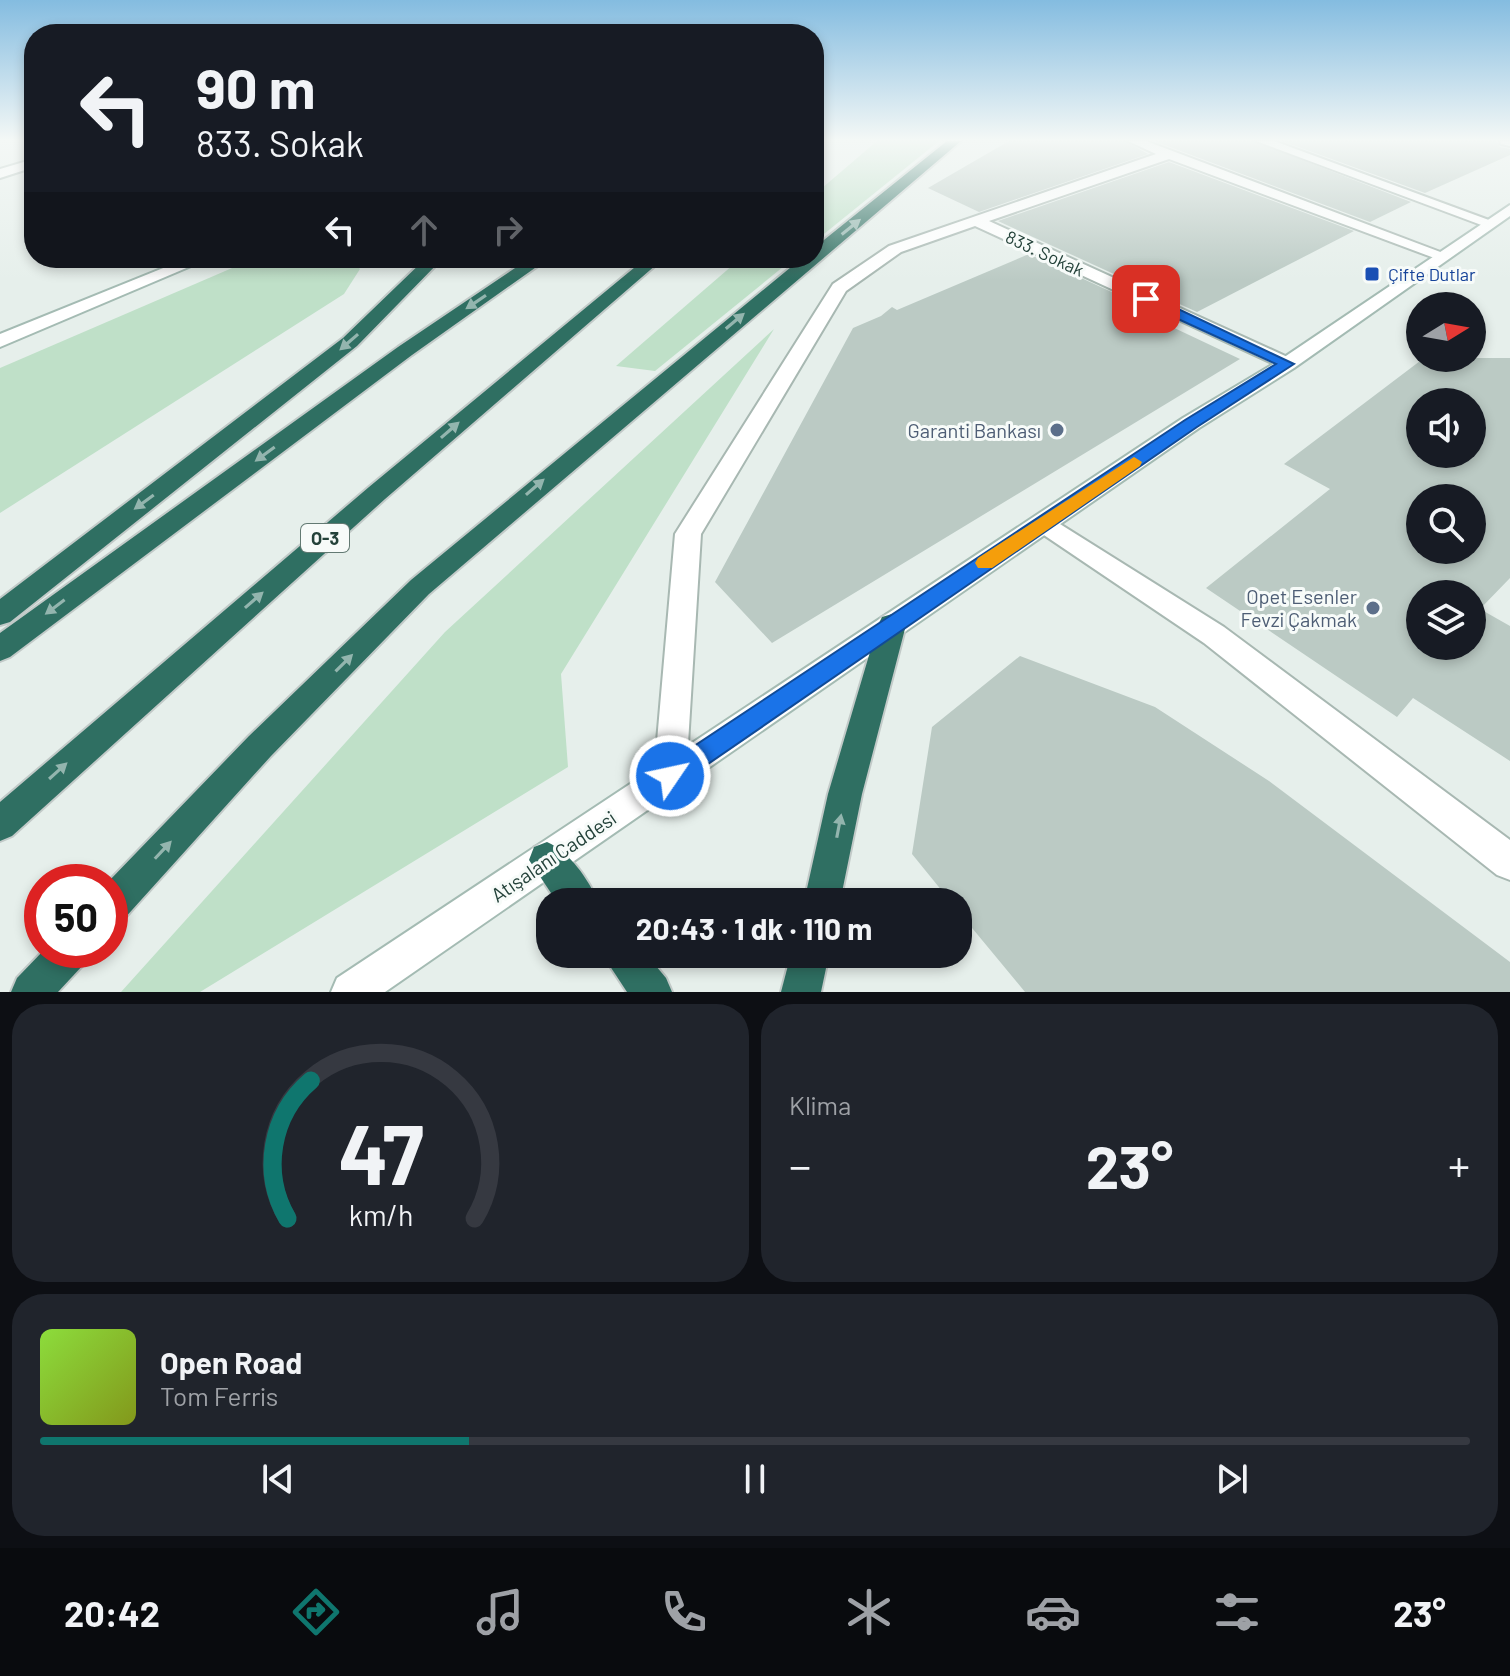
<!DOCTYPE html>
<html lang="tr">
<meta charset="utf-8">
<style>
:root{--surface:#171b24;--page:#20242c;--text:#f1f3f6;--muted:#9ea1a6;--line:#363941;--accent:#0f766e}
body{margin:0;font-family:Barlow,sans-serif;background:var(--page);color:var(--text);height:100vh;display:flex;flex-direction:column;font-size:30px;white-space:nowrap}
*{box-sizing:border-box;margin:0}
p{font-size:26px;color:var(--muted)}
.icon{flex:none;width:44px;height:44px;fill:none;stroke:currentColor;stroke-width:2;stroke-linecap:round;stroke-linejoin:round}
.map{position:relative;height:992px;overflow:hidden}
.side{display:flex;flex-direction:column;gap:12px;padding:12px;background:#0d0f14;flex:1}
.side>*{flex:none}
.guide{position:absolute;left:24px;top:24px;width:800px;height:244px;border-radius:32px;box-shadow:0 4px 12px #0003;background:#171b24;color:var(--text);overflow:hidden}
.needle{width:52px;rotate:79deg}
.controls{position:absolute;left:1406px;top:292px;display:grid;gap:16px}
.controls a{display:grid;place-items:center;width:80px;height:80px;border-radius:50%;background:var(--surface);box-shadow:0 4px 12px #0003;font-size:40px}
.speed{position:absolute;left:24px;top:864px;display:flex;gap:16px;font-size:40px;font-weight:700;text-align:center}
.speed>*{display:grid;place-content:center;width:104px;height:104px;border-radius:50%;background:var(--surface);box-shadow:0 4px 12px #0003;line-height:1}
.speed .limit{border:12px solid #d22;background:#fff;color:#111}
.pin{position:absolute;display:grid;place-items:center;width:68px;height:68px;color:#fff;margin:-34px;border-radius:16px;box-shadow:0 4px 12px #0006}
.me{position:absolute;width:88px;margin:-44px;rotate:56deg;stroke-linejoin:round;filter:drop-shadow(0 0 6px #0008)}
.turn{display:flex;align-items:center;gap:28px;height:168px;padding:0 40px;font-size:36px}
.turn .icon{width:104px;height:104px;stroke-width:2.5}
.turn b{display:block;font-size:56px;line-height:68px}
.lanes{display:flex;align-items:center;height:76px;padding:0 40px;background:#0003;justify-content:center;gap:40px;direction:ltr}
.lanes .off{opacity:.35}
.big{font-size:60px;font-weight:700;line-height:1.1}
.side .tile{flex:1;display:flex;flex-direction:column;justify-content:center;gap:12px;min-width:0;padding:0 28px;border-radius:32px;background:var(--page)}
.side .dial{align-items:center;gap:0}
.dial svg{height:208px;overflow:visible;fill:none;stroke:var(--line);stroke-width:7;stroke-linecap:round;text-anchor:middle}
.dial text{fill:var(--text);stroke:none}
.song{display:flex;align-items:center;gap:24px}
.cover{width:96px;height:96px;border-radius:12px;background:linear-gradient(135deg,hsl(90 70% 55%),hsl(70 70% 35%))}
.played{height:8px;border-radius:4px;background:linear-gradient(90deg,var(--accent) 30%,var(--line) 30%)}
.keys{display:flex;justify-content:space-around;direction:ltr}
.heat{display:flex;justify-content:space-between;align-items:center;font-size:44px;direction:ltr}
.side .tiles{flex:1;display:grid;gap:12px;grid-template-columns:1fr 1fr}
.tile:last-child{grid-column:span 2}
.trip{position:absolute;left:536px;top:888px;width:436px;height:80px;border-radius:32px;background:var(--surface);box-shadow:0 4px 12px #0003;font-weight:700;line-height:80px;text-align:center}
.menu{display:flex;height:128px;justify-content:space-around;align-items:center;background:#090b0e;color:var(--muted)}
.menu .icon{width:56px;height:56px}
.menu .selected{color:var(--accent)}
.menu b{font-size:36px;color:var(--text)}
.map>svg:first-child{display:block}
</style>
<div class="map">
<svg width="1510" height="992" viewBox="0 0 1510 992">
<rect width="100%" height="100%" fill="#e6efeb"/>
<g fill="#bfe0c8">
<path d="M877,141H939L814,242V195Z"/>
<path d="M351,258L360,269L344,294L0,513V368L253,259Z"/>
<path d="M741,258H794L655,371L616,366Z"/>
<path d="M774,329L561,674L568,767L200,992H121L445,632Z"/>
</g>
<g fill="#bbcac4" fill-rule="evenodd">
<path d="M1009,141H1125L1148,154L979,212L928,188Z"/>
<path d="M1154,141H1253L1411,202L1370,222Z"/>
<path d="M1282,141H1497L1500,147L1510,149V155L1425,193Z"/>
<path d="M1169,162L1354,231L1197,312L998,221Z"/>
<path d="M1029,254L1177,322L1170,326L1240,359L772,643L715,582L853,328L881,316L892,307L897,310Z"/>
<path d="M1424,358H1510V578L1480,609L1510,626V761L1413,698L1397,717L1206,588L1330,489L1284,464ZM1420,402H1472V454H1420ZM1420,498H1472V550H1420ZM1420,594H1472V646H1420Z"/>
<path d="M1020,656L1155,707L1269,781L1510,962V992H1025L958,911V902H951L912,854L932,727Z"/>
</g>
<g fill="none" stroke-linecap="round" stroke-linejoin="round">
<g stroke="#a8b8b2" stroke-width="4">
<g id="street">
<path d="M1128,141H1146L1451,256L1443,261L1437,259L1169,159L989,221L1294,360L1297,364L1287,370L975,226L901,252L846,291L701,534L686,776L682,787L670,791L658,787L654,776L675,534L833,284L889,246L1156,154Z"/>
<path d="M1256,141H1274L1497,223L1484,226Z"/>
<path d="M1500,141H1510V146L1501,144Z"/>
<path d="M34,159V167L0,178V169Z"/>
<path d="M1044,514L1224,627L1510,840V880L1497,875L1204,643L1035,529L1032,523L1035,517Z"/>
</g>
</g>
<g stroke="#a4bbb3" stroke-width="4">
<g id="secondary">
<path d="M1510,205V216L1294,368L1199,428L385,992H331L337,978L1183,418L1280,360Z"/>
<path d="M188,258H210L0,347V334Z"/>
</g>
</g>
<g stroke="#c2cac8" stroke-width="4">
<g id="highway">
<path d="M947,141H961L429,594L271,756L123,920L110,925L108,882L249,736L411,580L802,258H814V248Z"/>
<path d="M426,258H443L357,346L10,622L0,625V599L343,338Z"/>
<path d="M530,258H549L412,355L10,657L0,661V633L398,347Z"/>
<path d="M646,258H664L385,499L12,836L0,841V802L369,487Z"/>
<path d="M892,614L902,617L906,625L862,794L840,902H804L828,794L878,625L882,617Z"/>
<path d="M547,842C569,851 589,880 598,902H557L529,860L534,847Z"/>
<path d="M44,950H89L84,964L58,992H11L17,978Z"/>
<path d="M602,954H646L666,978L672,992H627Z"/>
<path d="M791,954H829L821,992H781Z"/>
</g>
</g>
<use href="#street" fill="#fff" fill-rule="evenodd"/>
<use href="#secondary" fill="#fff" fill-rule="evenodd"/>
<use href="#highway" fill="#2f6f62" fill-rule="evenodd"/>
</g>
<defs><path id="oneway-solid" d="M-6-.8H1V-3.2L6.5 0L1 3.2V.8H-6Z" transform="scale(2)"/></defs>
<g fill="#93b5ae">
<use href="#oneway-solid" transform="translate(851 227) rotate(-39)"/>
<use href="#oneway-solid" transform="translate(476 302) rotate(146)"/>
<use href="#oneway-solid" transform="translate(735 321) rotate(-40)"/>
<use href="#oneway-solid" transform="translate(349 342) rotate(139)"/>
<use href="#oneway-solid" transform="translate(450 430) rotate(-41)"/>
<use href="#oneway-solid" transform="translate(265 454) rotate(144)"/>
<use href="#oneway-solid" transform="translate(535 487) rotate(-41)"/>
<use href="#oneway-solid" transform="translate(144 502) rotate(144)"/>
<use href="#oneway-solid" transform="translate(254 600) rotate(-41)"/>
<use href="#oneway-solid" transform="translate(55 607) rotate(143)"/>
<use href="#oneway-solid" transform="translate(344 663) rotate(-45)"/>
<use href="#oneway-solid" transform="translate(58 771) rotate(-42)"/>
<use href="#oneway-solid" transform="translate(839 826) rotate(-79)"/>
<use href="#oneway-solid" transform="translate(163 850) rotate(-47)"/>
</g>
<linearGradient id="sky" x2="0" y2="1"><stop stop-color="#84bce0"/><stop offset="0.5" stop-color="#f4f8f6"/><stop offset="1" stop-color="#f4f8f6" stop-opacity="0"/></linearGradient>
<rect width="1510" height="280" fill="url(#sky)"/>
<path fill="#1a73e8" stroke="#114b97" stroke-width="2" d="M1141,296H1151L1294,364L1197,427L679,784L670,788L661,784L658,776L661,768L1185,420L1276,364L1141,302Z"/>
<path fill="#f59e0b" d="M1134,457L1142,462L1140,466L992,568H978L975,563L978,558Z"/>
<rect fill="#1a4fb4" stroke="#f7fbf9" stroke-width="3" x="1364" y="266" width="16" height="16" rx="4"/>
<g fill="#5c6f8a" stroke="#f7fbf9" stroke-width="3">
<circle cx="1057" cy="430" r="8"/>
<circle cx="1373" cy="608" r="8"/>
</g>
<g text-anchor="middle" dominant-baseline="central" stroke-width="6" stroke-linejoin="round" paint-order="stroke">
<g font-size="18" fill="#24423a" stroke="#f7fbf9">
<text transform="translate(1045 253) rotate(25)">833. Sokak</text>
</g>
<g font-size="18" fill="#164399" stroke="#f7fbf9" text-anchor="start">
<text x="1388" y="274">Çifte Dutlar</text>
</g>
<rect fill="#f7fbf9" stroke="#637a73" stroke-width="2" x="301" y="524" width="48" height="28" rx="6"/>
<g font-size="18" font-weight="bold" fill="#24423a">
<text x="325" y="538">O-3</text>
</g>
<g font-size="20" fill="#4e5e75" stroke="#f7fbf9" text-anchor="end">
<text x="1041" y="430">Garanti Bankası</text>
<text x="1357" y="596">Opet Esenler<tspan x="1357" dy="23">Fevzi Çakmak</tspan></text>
</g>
<g font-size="20" fill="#24423a" stroke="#f7fbf9">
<text transform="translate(553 856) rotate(-34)">Atışalanı Caddesi</text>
</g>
</g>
</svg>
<div class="controls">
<a><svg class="needle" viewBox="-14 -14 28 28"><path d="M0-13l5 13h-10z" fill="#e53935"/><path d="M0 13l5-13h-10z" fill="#9ea1a6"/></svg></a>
<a><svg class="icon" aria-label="sound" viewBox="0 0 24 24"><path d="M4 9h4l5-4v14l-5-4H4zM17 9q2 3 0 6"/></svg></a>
<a><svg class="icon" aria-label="search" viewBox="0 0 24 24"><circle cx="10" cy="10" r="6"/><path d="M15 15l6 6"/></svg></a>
<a><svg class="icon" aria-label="layers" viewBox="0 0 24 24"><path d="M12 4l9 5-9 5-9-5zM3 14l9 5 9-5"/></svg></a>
</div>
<div class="speed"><div class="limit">50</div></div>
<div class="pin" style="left:1146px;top:299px;background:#d93025"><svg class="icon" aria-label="arrive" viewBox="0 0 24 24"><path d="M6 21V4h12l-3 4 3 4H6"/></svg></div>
<svg class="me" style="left:670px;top:776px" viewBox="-20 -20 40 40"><circle r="17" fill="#1a73e8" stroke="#fff" stroke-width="3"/><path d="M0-11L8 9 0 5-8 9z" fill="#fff"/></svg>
<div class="trip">20:43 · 1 dk · 110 m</div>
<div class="guide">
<div class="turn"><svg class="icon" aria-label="left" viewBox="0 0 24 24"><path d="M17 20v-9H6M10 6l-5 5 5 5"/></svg><div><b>90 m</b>833. Sokak</div></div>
<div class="lanes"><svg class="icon" aria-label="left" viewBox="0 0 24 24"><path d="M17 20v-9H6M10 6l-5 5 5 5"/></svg><svg class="icon off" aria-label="ahead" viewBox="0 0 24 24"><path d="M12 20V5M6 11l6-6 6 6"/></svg><svg class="icon off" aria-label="right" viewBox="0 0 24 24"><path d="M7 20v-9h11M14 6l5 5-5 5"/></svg></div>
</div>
</div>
<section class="side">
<div class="tiles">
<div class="tile dial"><svg viewBox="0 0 100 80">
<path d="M14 69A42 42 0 1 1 86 69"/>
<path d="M14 69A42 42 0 0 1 23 16" stroke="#0f766e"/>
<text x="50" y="56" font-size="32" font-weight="700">47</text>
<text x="50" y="72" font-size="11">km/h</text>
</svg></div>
<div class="tile"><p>Klima</p>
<div class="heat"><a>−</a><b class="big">23°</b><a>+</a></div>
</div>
<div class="tile">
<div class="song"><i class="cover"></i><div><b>Open Road</b><p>Tom Ferris</p></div></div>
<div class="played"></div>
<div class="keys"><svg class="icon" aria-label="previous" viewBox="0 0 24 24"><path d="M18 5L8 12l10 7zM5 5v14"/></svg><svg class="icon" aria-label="pause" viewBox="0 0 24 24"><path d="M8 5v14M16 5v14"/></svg><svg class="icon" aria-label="next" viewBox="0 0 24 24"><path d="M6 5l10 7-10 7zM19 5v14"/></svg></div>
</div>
</div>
</section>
<nav class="menu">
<b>20:42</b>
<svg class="icon selected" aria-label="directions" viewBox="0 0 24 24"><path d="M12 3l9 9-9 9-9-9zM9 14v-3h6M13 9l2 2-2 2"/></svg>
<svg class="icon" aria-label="music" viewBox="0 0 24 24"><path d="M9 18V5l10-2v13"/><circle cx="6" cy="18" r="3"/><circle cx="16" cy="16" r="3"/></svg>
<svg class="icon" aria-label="phone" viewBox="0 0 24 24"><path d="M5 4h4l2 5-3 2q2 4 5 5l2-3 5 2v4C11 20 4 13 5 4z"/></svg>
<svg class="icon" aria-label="climate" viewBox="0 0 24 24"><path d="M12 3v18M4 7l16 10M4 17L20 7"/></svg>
<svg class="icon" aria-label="car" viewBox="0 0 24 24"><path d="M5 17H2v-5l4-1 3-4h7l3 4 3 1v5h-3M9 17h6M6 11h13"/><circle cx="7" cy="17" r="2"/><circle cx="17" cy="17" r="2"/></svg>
<svg class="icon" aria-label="filters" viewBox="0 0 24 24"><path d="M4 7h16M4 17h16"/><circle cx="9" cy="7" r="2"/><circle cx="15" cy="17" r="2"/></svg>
<b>23°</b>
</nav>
